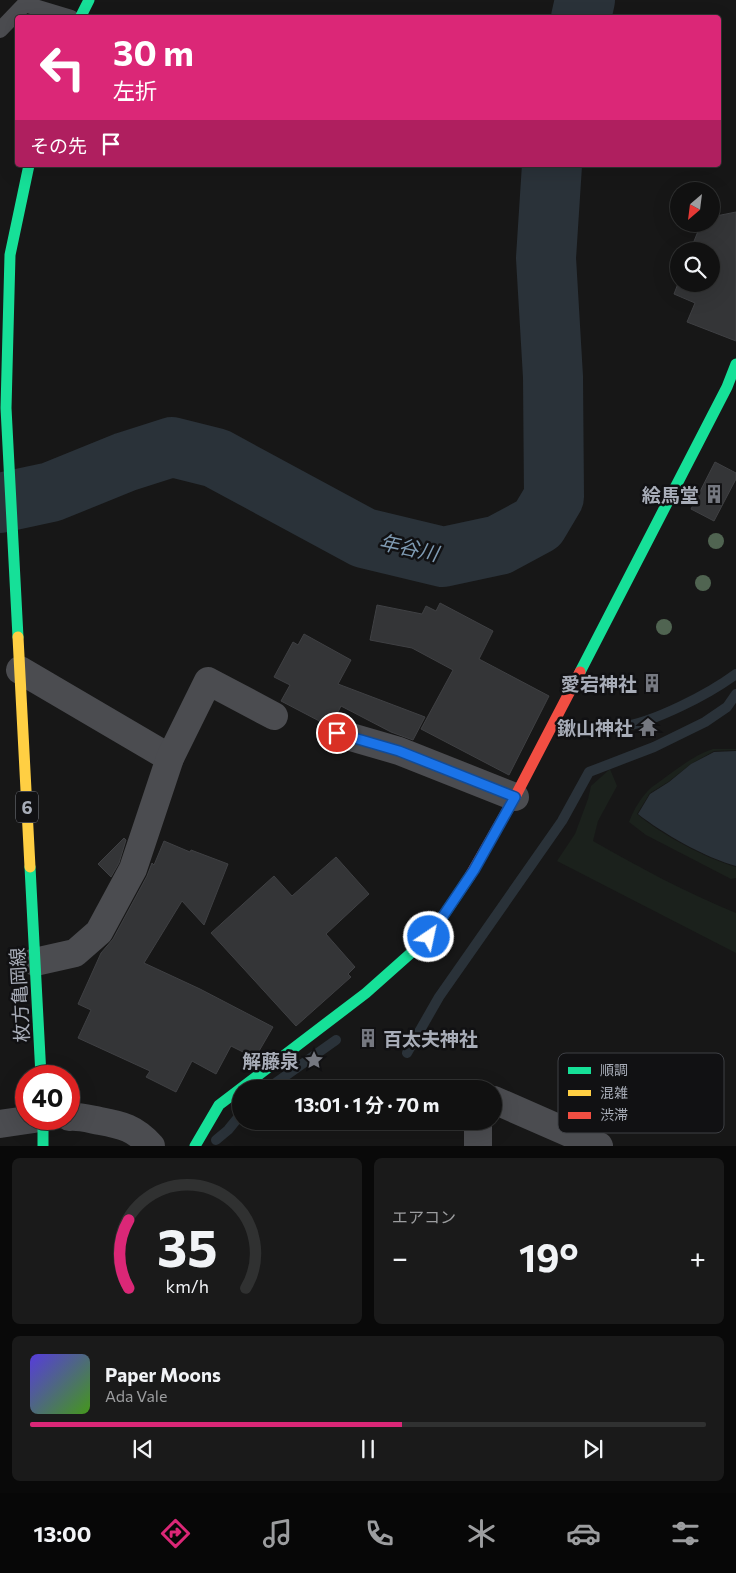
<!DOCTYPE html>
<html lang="ja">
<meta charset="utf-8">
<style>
:root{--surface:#111;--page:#1a1a1a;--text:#f1f3f6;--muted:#9c9d9f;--line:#303131;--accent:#db2777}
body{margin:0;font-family:Commissioner,"Noto Sans JP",sans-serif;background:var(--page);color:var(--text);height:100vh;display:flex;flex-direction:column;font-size:19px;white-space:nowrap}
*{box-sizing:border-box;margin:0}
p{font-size:16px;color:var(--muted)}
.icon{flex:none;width:28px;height:28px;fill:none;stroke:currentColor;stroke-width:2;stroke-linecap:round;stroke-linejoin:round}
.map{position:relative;height:1146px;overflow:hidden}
.sheet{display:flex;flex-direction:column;gap:12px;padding:12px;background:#090909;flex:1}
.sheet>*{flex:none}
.hud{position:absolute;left:15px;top:15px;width:706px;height:152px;border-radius:5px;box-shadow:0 5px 20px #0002,0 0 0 1px var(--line);background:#db2777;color:#fff;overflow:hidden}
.needle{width:32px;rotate:208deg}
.tools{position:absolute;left:670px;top:182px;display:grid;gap:10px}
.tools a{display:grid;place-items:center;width:50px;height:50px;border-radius:50%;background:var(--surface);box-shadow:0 5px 20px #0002,0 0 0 1px var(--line);font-size:25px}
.speed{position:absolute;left:15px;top:1065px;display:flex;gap:10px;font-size:25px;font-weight:700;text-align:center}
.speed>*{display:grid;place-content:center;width:65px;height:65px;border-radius:50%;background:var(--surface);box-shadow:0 5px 20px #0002,0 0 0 1px var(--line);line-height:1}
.speed .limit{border:8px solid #d22;background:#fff;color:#111}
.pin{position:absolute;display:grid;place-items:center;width:42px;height:42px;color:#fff;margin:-21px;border:2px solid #fff;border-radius:50%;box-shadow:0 1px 5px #0007}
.me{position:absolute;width:55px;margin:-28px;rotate:34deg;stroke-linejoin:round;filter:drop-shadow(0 0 4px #0008)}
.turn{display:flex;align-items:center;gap:18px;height:105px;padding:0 15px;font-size:22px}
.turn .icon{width:65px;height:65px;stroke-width:2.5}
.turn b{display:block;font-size:35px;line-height:42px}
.then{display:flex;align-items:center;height:48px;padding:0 15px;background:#0003;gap:10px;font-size:19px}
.big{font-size:38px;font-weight:700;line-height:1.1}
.sheet .card{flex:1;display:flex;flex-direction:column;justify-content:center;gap:8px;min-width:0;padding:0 18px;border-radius:8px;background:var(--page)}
.sheet .dial{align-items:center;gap:0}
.dial svg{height:130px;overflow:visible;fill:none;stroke:var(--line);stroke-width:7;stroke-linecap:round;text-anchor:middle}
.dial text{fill:var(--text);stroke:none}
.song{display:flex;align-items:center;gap:15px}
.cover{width:60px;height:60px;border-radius:8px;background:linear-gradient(135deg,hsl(250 70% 55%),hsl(100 70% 35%))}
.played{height:5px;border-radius:2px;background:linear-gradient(90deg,var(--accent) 55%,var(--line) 55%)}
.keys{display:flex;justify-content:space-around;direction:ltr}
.heat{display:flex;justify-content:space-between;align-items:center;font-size:28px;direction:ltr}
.sheet .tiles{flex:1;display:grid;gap:12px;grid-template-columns:1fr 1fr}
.card:last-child{grid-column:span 2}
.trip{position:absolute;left:232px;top:1080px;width:270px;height:50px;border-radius:25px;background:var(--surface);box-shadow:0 5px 20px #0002,0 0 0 1px var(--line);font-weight:700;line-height:50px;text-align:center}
.tab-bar{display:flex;height:80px;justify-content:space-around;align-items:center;background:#070707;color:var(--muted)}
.tab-bar .icon{width:35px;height:35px}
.tab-bar .current{color:var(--accent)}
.tab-bar b{font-size:22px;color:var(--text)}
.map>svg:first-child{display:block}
</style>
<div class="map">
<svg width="736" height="1146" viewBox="0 0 736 1146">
<rect width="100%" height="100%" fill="#171717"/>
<g fill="#1b211c">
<path d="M713,749H736V750L714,751L691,764L668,782L650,793L637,814C662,835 705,858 736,867V878L731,879L646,835L629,822C634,809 641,797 652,787C671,774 691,756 713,749Z"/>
<path d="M610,769L617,786L598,821L593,841C640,868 687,893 736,913V953L557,861L575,834L588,799L591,786Z"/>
</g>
<path fill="#2a3239" d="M736,751V866C706,858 662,833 638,814L650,794L669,782L691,764L714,752Z"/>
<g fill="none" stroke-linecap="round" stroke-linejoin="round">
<g stroke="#2a3239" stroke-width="10">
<path d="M600,728C606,728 613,728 620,727C653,723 709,694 736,674"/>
<path d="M407,1053L439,997L562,821L589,772L654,747L705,722L727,707L736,694"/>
<path d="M267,1089L336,1040"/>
<path d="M216,1140L228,1130L241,1114"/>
</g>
<g stroke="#2a3239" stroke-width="60">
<path d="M581,18L585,0"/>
<path d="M0,503L51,492L125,462L172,447L216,458L364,538L443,557L499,545L538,524L554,497L553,377L546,258L552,165"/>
</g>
</g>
<g fill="#343537" stroke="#3f4043">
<path d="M736,212V341L687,322L695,303L674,294L679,281V284H711V251H690L701,224H711V217Z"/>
<path d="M715,462L736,473V479L714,521L691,509Z"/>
<path d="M440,603L493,631L479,659L549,696L509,775L421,729L453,670L412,648L370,640L377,605L422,614L426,606L436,611Z"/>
<path d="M304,634L351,660L338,684L425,717L413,740L391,732L341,706L335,718L327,721L325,724L281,701L290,685L274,677L293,642L298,645Z"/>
<path d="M124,838L126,840L119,863L111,877L98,864Z"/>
<path d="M164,841L190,852L191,850L228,864L204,925L182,901L144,963L200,989L273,1027L255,1058L231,1046L216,1074L192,1061L176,1092L146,1077L150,1071L78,1038L91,1010L78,1004L101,953L113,939L147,876L152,863L154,865Z"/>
<path d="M336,857L369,894L326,934L355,967L348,974L351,977L296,1026L211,933L274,876L292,896Z"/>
</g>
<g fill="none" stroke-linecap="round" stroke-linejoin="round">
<path stroke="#4b4c50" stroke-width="16" d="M0,30L25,4L71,18"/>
<g stroke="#4b4c50" stroke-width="28">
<path d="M20,670L170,758"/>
<path d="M337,733L399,751L515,797"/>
<path d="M35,962L75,953L99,932L133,869L170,758L208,681L274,716"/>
<path d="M494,1100L599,1146"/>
<path d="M69,1117C79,1116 89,1119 100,1121C122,1125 135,1128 151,1146"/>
<path d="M478,1121V1146"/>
<path d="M0,1124L34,1119"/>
</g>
<g stroke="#16e098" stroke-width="11">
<path d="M80,18L89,0"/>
<path d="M18,637L6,408L10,255L29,165"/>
<path d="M580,672L727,387L736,364"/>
<path d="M30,867L41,1076"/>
<path d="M43,1119V1146"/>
<path d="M195,1146L219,1105L366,993L429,937L470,876"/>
</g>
<path stroke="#ffcf43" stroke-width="11" d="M18,637L30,867"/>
<path stroke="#f24e42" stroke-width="11" d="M470,876L515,797L580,672"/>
</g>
<g fill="#506451">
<circle cx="716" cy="541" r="8"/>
<circle cx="703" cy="583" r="8"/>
<circle cx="664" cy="627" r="8"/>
</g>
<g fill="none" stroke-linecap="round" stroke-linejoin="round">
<g stroke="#114b97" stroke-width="12">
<path id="route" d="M337,733L399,751L515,797L474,870L429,937"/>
</g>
<use href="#route" stroke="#1a73e8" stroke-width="9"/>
</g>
<defs>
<g id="building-bare" transform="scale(1.5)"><path d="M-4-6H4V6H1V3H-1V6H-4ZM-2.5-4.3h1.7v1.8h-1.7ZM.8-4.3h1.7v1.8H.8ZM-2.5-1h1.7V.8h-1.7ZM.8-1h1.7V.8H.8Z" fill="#757880" stroke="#111113" stroke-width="2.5" paint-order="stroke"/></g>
<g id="temple-bare" transform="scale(1.5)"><path d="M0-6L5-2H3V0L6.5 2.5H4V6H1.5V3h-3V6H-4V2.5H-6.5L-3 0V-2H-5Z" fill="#757880" stroke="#111113" stroke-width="2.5" paint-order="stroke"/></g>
<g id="sight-bare" transform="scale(1.5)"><path d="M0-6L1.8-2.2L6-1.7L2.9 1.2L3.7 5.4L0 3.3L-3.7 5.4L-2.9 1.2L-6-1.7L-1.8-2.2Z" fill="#757880" stroke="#111113" stroke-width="2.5" paint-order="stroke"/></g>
</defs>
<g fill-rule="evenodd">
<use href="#building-bare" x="714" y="494"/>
<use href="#building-bare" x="652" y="683"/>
<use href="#temple-bare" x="648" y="727"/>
<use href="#building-bare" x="368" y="1038"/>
<use href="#sight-bare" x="314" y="1060"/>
</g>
<g text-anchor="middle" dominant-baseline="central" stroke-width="5" stroke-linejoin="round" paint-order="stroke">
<rect fill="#111113" stroke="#7b7e86" stroke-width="1" x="16" y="791.5" width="22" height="31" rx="4"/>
<g font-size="18" font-weight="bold" fill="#a8adb8">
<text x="27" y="807">6</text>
</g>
<g font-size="19" font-weight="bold" fill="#a8adb8" stroke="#111113" text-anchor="end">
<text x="699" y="494">絵馬堂</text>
<text x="637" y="683">愛宕神社</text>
<text x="633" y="727">鍬山神社</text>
<text x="383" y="1038" text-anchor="start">百太夫神社</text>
<text x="299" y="1060">解藤泉</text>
</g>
<g font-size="19" fill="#a8adb8" stroke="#111113">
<text transform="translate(19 995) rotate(-93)">枚方亀岡線</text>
</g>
<g font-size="20" font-style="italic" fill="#7f9bb3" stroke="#111113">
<text transform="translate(409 547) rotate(12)">年谷川</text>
</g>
</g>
<rect x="558" y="1053" width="166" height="80" rx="8" fill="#111113" stroke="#3e4045" stroke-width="1"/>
<rect x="568" y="1067" width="23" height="7" fill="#16e098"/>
<rect x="568" y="1090" width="23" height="6" fill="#ffcf43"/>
<rect x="568" y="1112" width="23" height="7" fill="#f24e42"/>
<g font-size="14" fill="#a8adb8">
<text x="600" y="1075">順調</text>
<text x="600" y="1098">混雑</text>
<text x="600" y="1120">渋滞</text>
</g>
</svg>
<div class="tools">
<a><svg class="needle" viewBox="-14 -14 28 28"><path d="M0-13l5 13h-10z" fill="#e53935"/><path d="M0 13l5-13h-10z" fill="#9c9d9f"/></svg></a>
<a><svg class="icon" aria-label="search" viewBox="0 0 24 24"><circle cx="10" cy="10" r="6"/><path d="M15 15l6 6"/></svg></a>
</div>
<div class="speed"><div class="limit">40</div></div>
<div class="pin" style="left:337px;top:733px;background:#d93025"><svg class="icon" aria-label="arrive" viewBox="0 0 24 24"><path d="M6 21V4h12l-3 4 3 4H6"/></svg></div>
<svg class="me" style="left:429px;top:937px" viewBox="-20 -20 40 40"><circle r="17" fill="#1a73e8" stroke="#fff" stroke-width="3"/><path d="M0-11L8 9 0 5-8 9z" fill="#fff"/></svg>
<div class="trip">13:01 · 1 分 · 70 m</div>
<div class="hud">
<div class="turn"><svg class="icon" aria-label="left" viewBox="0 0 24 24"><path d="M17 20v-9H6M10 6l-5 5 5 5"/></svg><div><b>30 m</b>左折</div></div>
<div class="then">その先<svg class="icon" aria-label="arrive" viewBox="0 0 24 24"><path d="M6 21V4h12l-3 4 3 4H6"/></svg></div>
</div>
</div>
<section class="sheet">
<div class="tiles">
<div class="card dial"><svg viewBox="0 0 100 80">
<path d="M14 69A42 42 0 1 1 86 69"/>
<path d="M14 69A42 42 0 0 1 14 27" stroke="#db2777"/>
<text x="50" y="56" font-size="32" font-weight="700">35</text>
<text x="50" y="72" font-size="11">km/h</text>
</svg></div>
<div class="card"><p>エアコン</p>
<div class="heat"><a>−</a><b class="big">19°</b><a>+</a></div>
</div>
<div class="card">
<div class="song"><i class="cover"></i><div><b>Paper Moons</b><p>Ada Vale</p></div></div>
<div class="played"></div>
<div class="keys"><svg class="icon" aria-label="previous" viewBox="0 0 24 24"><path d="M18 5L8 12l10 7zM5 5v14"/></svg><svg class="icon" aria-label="pause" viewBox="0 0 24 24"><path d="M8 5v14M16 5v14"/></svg><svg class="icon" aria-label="next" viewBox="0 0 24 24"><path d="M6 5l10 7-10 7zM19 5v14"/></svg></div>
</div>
</div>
</section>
<nav class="tab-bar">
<b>13:00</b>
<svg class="icon current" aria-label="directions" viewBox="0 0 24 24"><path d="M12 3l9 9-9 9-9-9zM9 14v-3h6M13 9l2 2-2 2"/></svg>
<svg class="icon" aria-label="music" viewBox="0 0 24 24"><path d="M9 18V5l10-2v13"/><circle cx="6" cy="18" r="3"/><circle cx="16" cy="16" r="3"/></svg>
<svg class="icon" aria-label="phone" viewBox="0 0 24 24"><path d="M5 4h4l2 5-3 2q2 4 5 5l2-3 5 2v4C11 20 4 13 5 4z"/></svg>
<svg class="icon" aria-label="climate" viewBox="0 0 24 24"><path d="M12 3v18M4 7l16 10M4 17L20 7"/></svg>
<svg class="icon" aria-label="car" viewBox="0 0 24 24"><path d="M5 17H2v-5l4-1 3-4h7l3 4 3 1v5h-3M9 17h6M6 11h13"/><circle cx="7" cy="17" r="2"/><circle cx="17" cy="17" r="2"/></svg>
<svg class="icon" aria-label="filters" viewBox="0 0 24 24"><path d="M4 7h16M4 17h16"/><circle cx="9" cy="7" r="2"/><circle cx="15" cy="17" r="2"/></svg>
</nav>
